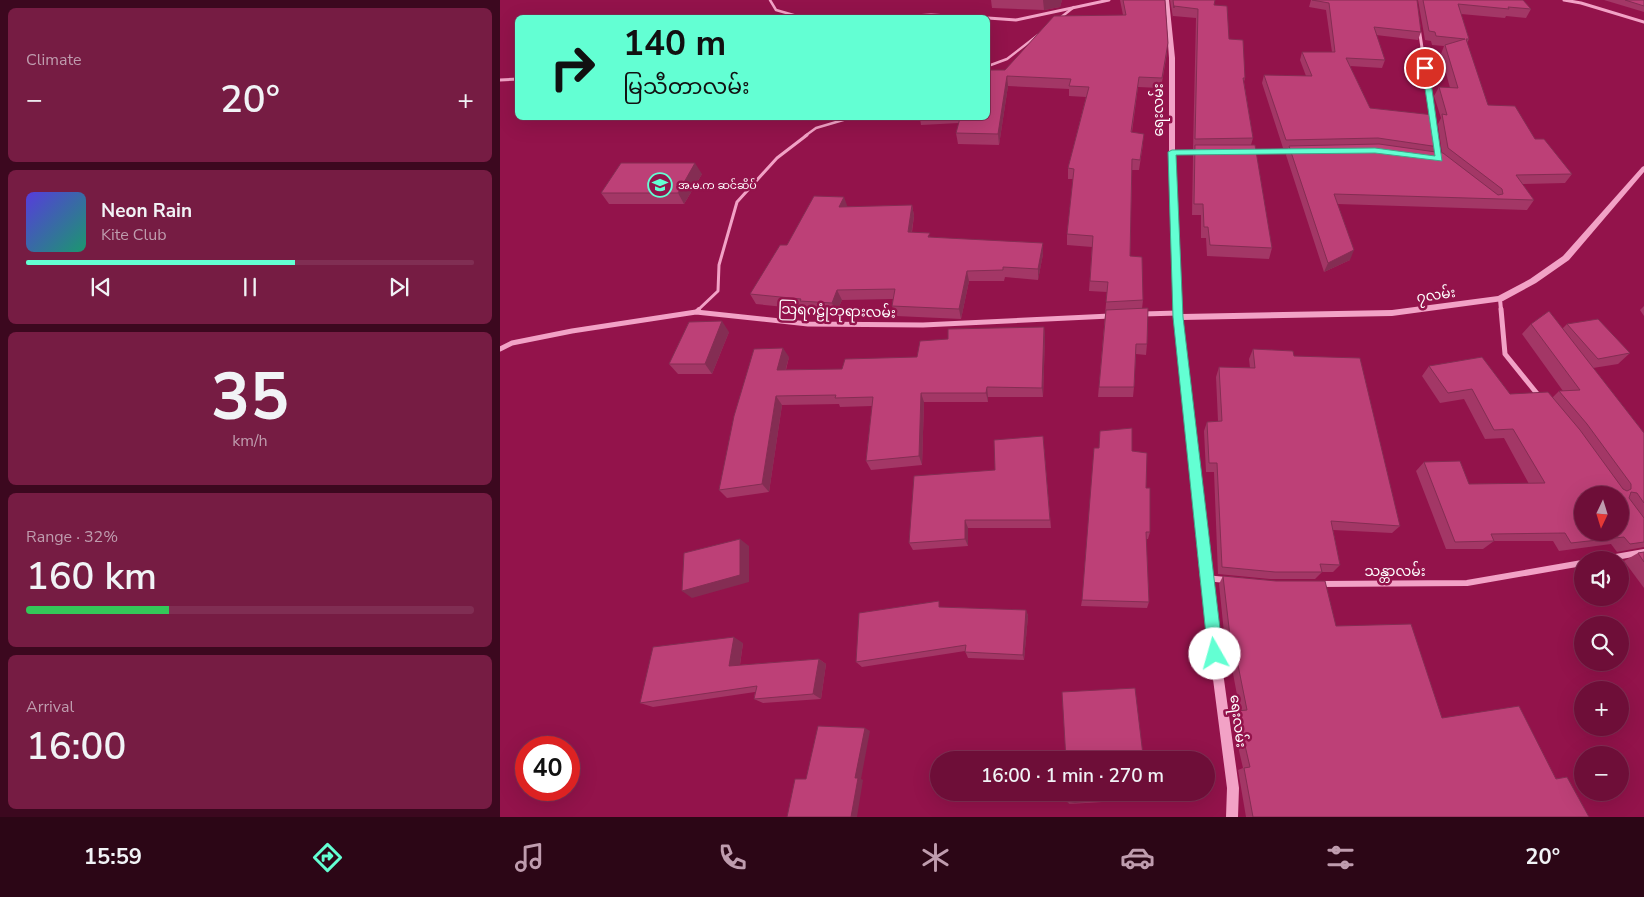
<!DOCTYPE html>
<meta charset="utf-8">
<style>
:root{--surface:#6e0e38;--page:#761c43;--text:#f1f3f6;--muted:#bf9cae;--line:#802e53;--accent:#63ffd3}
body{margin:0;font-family:"Nunito Sans","Noto Sans Myanmar",sans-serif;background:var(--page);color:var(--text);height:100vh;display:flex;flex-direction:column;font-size:19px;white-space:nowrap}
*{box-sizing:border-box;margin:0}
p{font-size:16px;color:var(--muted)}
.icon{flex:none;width:28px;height:28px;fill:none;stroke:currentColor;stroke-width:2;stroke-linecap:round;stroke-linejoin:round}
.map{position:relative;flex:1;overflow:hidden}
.drawer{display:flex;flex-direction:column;gap:8px;padding:8px;background:#3c081f;width:500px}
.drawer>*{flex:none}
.top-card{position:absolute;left:15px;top:15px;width:475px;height:105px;border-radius:8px;box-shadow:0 5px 20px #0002,0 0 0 1px var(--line);background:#63ffd3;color:#111;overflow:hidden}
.needle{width:32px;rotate:184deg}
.fabs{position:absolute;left:1074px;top:486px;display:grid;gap:10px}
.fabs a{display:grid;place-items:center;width:55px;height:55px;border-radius:50%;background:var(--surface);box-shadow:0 5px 20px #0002,0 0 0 1px var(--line);font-size:25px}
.speed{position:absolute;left:15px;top:736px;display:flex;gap:10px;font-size:25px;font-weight:700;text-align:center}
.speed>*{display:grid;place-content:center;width:65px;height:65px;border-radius:50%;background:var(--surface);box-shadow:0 5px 20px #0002,0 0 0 1px var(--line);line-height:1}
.speed .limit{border:8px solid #d22;background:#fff;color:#111}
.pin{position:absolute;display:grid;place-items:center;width:42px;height:42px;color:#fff;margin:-21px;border:2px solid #fff;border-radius:50%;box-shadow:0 1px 5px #0007}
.me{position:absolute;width:55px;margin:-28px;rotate:353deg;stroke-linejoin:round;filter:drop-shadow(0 0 4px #0008)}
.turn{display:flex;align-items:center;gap:18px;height:105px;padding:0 25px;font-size:22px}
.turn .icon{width:65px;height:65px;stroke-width:2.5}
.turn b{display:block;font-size:35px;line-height:42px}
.big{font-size:38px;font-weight:600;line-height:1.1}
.drawer .widget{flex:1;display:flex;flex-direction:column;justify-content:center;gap:8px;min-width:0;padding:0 18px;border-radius:8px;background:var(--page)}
.drawer .dial{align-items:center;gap:0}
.dial b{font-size:65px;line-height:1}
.song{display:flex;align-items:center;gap:15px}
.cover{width:60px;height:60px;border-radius:8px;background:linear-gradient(135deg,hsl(250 70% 55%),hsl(160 70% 35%))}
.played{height:5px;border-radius:2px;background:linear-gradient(90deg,var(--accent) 60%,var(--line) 60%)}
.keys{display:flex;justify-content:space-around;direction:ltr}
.heat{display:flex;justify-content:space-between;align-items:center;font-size:28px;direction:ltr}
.charge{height:8px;border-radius:4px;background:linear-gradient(90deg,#34c759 32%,var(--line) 0)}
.trip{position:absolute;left:430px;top:751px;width:285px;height:50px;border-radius:25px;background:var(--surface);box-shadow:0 5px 20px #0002,0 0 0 1px var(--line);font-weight:600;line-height:50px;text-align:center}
.menu{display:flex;height:80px;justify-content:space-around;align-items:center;background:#2c0616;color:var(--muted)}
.menu .icon{width:35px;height:35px}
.menu .current{color:var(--accent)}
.menu b{font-size:22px;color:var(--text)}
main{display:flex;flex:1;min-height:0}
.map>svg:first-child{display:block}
</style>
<main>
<section class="drawer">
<div class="widget"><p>Climate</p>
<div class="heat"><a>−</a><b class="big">20°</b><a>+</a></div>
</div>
<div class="widget">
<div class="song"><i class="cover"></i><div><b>Neon Rain</b><p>Kite Club</p></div></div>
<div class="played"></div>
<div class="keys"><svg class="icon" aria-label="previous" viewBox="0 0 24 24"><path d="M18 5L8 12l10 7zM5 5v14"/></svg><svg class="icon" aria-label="pause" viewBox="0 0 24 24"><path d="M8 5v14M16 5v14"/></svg><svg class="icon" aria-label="next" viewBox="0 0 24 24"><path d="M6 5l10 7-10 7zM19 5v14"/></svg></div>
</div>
<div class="widget dial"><b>35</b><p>km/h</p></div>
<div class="widget"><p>Range · 32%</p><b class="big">160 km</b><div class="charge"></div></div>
<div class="widget"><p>Arrival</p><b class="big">16:00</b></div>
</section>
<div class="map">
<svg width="1144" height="817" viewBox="0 0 1144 817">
<rect width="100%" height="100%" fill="#93134b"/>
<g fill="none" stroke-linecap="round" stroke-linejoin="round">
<g stroke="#f2a2c6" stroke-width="2.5">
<path d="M270,0L276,10L304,18"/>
<path d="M560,18L574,7"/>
<path d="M488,66L507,59L538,35"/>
<path d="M305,136L316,128L350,118"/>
</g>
<path stroke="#f2a2c6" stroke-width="3" d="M198,310L218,291L219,265L237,202L277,158L307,135"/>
<path stroke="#f2a2c6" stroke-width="4" d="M196,312L199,309"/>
<g stroke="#f2a2c6" stroke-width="3">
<path d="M1064,0L1081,3L1144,22"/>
<path d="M376,18L431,15L487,18"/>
<path d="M488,18L516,20L609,0"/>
<path d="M919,28L933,120"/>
<path d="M0,80L18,79"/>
</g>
<g stroke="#f2a2c6" stroke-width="4">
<path d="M751,152L792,151"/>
<path d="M672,153L700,152"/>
<path d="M1000,299L1001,310"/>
</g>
<g stroke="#f2a2c6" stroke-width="5">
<path d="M1001,309L1005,354L1039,396"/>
<path d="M643,314L678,313"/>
<path d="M0,349L12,343L72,331L196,312L308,324L423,325L610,316"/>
</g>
<g stroke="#f2a2c6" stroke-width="6">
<path d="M1099,560L1144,552"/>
<path d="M705,578L726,580"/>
<path d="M820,584L967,583L1082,563"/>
</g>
<path fill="#f2a2c6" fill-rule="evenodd" d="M665,0H669L675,58V153L682,314L892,310L998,296L1030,279L1063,256L1142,167L1144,166V172L1069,260L1036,283L1003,301L892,316L682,320L710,578L739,788L738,817H726L727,788L700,578L674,317L669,153V58Z"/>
</g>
<g fill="#a33766">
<path d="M491,0H562L560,7L544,10L492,8Z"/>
<path d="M620,0H665L667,53L661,88L638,87L632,132L643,144L639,170H632L630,256L643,300L642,309L647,344L646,355L636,354L634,387L633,397H598L607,292L589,291L592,247L567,245V234L573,179H568V168L586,97L569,96V89L508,86L499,145L458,144L456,133L459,123L421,125L420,118H488L505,70L623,15Z"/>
<path d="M670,0H715L714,5L745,78L744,82L753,138L751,145L772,248L769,259L707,256L706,238H701V215H692L693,156L694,149H693L696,18L673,16V18Z"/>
<path d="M811,0H917L921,32L918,40L876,35L885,60L882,68L850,66L870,108L939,147L936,152L942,153L938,124L941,118L934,96L939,87L950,88L941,54L944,46L932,45L931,41L925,40L918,0H1023L1031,9L1026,18L1006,16L1005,18L961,14L969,39L967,43L988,105L1035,139L1072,174L1065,183L1022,184L1034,200L1027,210L837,204L850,260L824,272L786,155L788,148H783L762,83L764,75L806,76L800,60L802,52H832L826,10L809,7Z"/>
<path d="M1104,0H1144V12Z"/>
<path d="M202,174L184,204H109L101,193Z"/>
<path d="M412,205L414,216L412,232L431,237L543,254L538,280L505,277L504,281H469L461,319L396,316L392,306L393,299L342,300L336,313L305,311L304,309L256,304L250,294L287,245L347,207Z"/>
<path d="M1144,306V316L1140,310Z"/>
<path d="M1031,324L1063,328L1067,324L1130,353L1118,364L1093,368L1144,433V547L1117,552L1111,544L1059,551L1053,541H994L983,549H946L916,471L924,462L969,484H1029L1004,438L985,439L964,399L940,403L922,376L929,366L1010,394L1053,397L1059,391H1063L1022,334Z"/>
<path d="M544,327L545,337L543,397H488V402H424L422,465L371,470L366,461L372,406L340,407L339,404L282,405L269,492L227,498L219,490L289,357L286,370L342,369L417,357L448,339Z"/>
<path d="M229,332L212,374H178L169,364Z"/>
<path d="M753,349L794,356L900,526L892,533L833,530L840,565L833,572H822L815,579H770L718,574L714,472H706L704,431L707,422L718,421L716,377L719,367L750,368L749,359Z"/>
<path d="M543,436L551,528H468V546L413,550L409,543L495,470Z"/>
<path d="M632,451L646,488L650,532L648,539H646L649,602L647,608L581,606L582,600Z"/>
<path d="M1144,552V588L1124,561L1138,553Z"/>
<path d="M723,576L836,626L942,718L1055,779L1067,777L1089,817H746L738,770L743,768L731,716L737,711H740L729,652H726L719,584Z"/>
<path d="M442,607L526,610L528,616L524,660L468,658L465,651L362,667L356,662Z"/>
<path d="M243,643L240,665L319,659L326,664L321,699L263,703L254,699L255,692L153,707L140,703Z"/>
<path d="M568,792L654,797L652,799L569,804Z"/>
</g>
<g fill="#842d53">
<path d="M543,0H562L560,7L544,10Z"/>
<path d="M507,76L508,86L499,145L498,134Z"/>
<path d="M195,163L202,174L184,204L178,193Z"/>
<path d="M344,197L348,208L339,207Z"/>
<path d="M412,205L414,216L410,242L408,232Z"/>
<path d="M543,243V254L538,280V269Z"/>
<path d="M854,250L850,260L824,272L828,263Z"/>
<path d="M467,271L469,281L461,319L459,309Z"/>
<path d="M337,290L342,300L336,313L332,303Z"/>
<path d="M222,321L229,332L212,374L205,364Z"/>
<path d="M544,327L545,337L543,397L542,388Z"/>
<path d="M283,348L289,357L283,379L277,370Z"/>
<path d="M487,387L488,397V402L486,393Z"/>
<path d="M421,393L424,402L422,465L419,456Z"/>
<path d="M276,396L282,405L269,492L262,484Z"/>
<path d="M465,520L468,528V546L465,539Z"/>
<path d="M240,539L249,546V582L192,598L182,591Z"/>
<path d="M526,610L528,616L524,660L523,655Z"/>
<path d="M234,637L243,643L239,671L229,666Z"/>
<path d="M319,659L326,664L321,699L313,694Z"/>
<path d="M365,728L370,731L361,779L363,780L357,817H351L355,778Z"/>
</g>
<g fill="#bd4077" stroke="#842d53" fill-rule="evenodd">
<path d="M623,0H665L668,43L662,78L639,77L631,132L644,134L640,160L632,159L630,256L642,257L643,300L606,302L608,282L590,281L593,236L567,234L574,169L568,168L589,87L569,86L571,79L507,76L498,134L456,133L460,118H488V70H505L554,16L626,15Z"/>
<path d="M673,0H715L714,5L727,6L729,39L743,40L745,78H743L753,138L695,139L698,9L674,6V8Z"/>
<path d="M812,0H917L921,32L874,27L885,60L846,58L870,108L934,115L939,147L878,138L786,140L764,75L812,76L802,52H835L829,3Z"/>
<path d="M923,0H1023L1031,9L1008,7L1009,9L958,4L969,39H966L988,105L1015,106L1035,139H1044L1072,174L1016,175L1034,200L834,194L854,250L828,263L789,146L879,144L943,153L998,195L1003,194L1002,189L948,148L942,114L947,115L939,87L958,88L945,45L965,39L936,36L935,32L929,31Z"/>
<path d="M1125,0H1144V6Z"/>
<path d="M695,145H755L772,248L710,245L708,227H704L703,204H694Z"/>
<path d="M121,163H195L178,193H101Z"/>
<path d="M314,196L344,197L339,207L412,205L408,232L430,233L428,237L543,243L538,269L503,267V270L467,271L459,309L392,306L395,289L337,290L332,303L300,301L301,299L250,294L280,245H287Z"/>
<path d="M648,308L647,344H636L634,387H599L606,310Z"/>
<path d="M1049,311L1144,433V503L1137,493L1131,492L1129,498L1144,518V542L1130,544L1124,537L1071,543L1065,533L991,534L994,541L955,542L924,462L960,461L969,484L1045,483L1013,429L994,430L972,389L948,393L929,366L982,357L1010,394L1048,392L1080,430L1123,489L1127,491L1131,489V484L1087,424L1059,391L1080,390L1031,324ZM1082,495H1120V532H1082Z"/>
<path d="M1098,319L1130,353L1098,359L1067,324Z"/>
<path d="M222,321L205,364H169L189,322Z"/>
<path d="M544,327L542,388L487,387L486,393H421L419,456L366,461L373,397L335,398L336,395L276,396L262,484L219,490L234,416L254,349L283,348L277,370L342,369L345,359L417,357L420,341L448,339V329Z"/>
<path d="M753,349L793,351L794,356L860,358L900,526L831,521L840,565L820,564L822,572H775L722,567L717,463H709L707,422L722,421L719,367L755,368Z"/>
<path d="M632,428V451L647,453L646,488H650V532H646L649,602L582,600L594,448H599L600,431Z"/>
<path d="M543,436L550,520H465V539L409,543L414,476L495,470L494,440Z"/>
<path d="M240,539V575L182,591L184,553Z"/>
<path d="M1144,552V562L1138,553Z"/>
<path d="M723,576L776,581H825L836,626L911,624L942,718L1019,706L1056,779L1067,777L1089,817H753L744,768L750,767L737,711L747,710L734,645H731Z"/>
<path d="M439,601V607L526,610L523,655L465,652L466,645L356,662L359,613Z"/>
<path d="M234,637L229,666L319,659L313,694L254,699L257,686L140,703L153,647Z"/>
<path d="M635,688L643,755H650V760H566L562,692Z"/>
<path d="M318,726L365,728L355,778H358L351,817H287L295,779H306Z"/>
<path d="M568,792H654V797L568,803Z"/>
</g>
<path fill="#63ffd3" stroke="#40a689" d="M925,66L929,68L942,161L875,153L676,155L683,317L723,654L721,660L715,662L710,660L708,654L673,317L668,152L672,150L875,148L935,156L922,68Z"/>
<defs>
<g id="school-ring" transform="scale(1.25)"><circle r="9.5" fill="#93134b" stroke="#63ffd3" stroke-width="1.5"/><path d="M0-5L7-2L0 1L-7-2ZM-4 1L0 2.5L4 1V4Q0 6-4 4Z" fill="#63ffd3"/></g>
</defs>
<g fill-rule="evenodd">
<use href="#school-ring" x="160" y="185"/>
</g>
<g text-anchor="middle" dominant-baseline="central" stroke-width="5" stroke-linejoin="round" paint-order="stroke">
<g font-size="11" fill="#fff" stroke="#93134b" text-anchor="start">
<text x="178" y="185">အ.မ.က ဆင်ဆိပ်</text>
</g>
<g font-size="14" fill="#fff" stroke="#93134b">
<text transform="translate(658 110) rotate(-90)">ရေးလမ်း</text>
<text transform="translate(936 295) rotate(-8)">၇လမ်း</text>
<text transform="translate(337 311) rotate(2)">သြရဂဠုံဘုရားလမ်း</text>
<text x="895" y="571">သန္တာလမ်း</text>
<text transform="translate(738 721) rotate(83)">ရေးလမ်း</text>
</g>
</g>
</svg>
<div class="fabs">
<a><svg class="needle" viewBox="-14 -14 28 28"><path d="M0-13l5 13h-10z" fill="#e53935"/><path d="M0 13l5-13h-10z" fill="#bf9cae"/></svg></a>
<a><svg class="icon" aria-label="sound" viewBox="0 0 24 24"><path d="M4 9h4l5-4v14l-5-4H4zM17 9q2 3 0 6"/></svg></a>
<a><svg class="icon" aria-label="search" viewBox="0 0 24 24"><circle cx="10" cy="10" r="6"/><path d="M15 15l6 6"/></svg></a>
<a>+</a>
<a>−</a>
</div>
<div class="speed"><div class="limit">40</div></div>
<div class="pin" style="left:925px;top:68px;background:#d93025"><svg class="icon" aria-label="arrive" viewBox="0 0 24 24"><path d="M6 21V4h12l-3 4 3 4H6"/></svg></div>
<svg class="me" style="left:715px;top:654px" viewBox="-20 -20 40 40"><circle r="19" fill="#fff"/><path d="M0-13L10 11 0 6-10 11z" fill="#63ffd3"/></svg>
<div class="trip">16:00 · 1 min · 270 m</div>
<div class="top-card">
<div class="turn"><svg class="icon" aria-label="right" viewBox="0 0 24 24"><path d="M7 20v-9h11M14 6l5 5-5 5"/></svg><div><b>140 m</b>မြသီတာလမ်း</div></div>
</div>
</div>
</main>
<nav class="menu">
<b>15:59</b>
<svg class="icon current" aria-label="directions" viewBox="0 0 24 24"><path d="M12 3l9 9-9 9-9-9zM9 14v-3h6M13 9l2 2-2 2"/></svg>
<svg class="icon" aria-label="music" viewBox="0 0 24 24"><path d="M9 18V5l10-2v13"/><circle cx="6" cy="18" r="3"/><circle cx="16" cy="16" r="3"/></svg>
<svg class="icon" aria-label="phone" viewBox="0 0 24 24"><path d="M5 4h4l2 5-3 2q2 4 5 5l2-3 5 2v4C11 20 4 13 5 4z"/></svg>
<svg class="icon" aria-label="climate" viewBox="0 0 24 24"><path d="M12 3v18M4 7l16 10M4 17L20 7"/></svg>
<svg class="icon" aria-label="car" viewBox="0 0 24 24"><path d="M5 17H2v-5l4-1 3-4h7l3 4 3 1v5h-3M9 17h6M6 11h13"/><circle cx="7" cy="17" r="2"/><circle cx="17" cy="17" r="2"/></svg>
<svg class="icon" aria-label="filters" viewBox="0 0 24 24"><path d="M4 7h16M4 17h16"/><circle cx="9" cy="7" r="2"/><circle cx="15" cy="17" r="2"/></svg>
<b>20°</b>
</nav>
